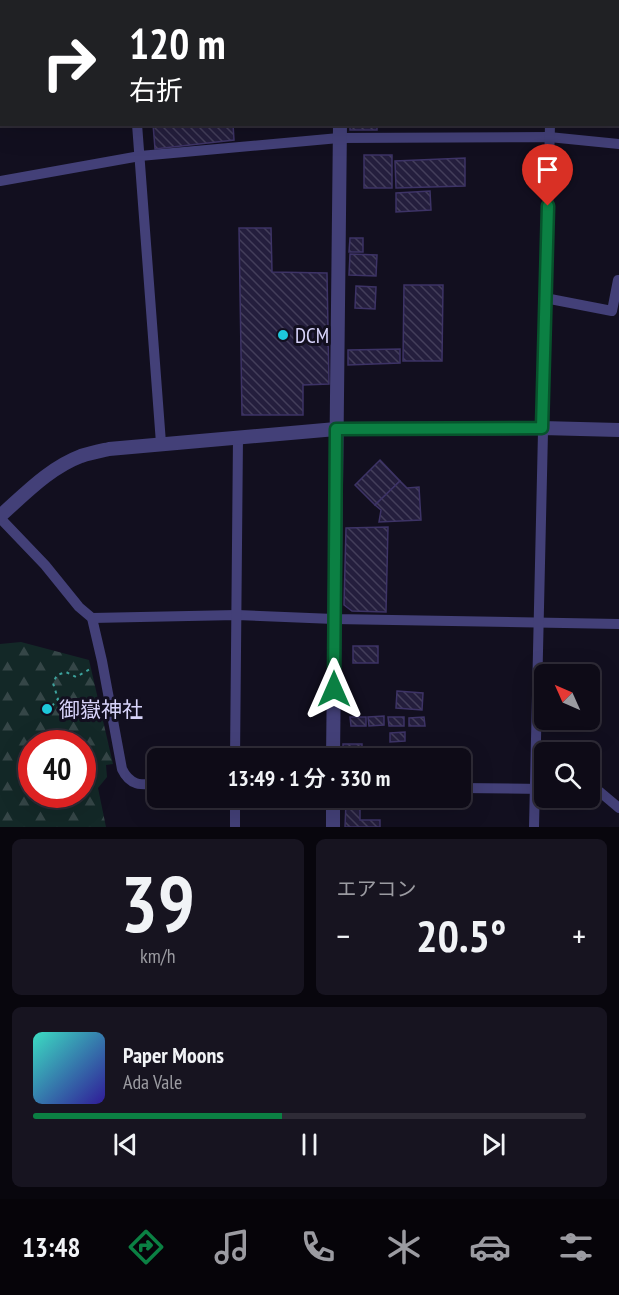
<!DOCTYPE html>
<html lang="ja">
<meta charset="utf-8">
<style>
:root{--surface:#0e0b17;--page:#171420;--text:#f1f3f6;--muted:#9b9ba1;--line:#2e2b36;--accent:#0b8043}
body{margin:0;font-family:"PT Sans Narrow","Noto Sans JP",sans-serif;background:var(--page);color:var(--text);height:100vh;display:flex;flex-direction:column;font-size:22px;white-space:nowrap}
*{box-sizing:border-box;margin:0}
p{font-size:20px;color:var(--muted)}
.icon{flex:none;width:33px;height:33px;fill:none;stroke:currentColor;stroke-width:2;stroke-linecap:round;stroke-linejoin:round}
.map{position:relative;height:827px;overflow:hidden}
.panel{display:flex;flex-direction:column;gap:12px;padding:12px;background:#08060d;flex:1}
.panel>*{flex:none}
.top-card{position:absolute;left:0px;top:0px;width:620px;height:126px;box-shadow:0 6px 24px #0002,0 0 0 2px var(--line);background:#202124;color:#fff;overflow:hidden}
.needle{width:39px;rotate:315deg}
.tools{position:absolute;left:534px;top:664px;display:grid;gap:12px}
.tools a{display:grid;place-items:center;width:66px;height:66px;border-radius:9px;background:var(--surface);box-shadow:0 6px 24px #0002,0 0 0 2px var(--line);font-size:30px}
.speed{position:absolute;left:18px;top:730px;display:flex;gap:12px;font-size:30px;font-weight:700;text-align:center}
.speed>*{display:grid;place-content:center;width:78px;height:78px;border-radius:50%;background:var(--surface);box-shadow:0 6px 24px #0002,0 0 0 2px var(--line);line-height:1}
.speed .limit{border:9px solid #d22;background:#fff;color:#111}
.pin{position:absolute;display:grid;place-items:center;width:51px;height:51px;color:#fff;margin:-62px -26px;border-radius:50% 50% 50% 0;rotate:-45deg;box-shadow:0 0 6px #0007}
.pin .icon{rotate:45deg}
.me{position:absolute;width:66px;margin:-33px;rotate:0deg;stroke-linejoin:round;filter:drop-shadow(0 0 4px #0008)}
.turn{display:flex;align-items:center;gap:21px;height:126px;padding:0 30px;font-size:27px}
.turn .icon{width:78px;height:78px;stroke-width:2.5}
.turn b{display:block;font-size:42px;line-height:51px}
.big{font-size:45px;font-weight:600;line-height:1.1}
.panel .widget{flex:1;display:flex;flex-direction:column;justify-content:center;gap:9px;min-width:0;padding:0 21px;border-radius:9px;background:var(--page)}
.panel .dial{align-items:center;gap:0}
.dial b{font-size:78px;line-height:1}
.song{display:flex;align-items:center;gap:18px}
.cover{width:72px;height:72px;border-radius:9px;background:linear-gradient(135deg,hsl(170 70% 55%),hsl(250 70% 35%))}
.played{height:6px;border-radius:3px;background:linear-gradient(90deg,var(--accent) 45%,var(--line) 45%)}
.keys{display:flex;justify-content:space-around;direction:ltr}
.heat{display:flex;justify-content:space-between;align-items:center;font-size:33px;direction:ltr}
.panel .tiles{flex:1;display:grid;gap:12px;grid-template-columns:1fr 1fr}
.widget:last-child{grid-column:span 2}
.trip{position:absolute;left:147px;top:748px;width:324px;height:60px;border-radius:9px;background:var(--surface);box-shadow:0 6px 24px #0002,0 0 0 2px var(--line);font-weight:600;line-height:60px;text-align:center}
.menu{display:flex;height:96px;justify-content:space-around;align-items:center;background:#060409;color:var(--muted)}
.menu .icon{width:42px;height:42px}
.menu .on{color:var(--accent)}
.menu b{font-size:27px;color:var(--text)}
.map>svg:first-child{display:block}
</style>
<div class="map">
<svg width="619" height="827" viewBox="0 0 619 827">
<defs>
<pattern id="forest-firs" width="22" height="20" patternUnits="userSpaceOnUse" patternTransform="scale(1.5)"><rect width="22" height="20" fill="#132827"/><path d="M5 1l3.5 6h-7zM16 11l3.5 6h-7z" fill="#354647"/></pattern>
<pattern id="building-back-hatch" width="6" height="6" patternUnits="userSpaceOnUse" patternTransform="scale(1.5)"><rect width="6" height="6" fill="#241e3d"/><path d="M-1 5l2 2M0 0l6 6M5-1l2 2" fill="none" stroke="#433e5a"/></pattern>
</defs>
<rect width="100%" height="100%" fill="#120f1f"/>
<path fill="url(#forest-firs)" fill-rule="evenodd" d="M21,642L89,660L113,764L106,765L107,777L98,788L106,827H0V644ZM32,744H82V795H32Z"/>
<g fill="url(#building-back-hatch)" stroke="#3d3366" stroke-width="1.5">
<path d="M151,0H236L151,2Z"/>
<path d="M153,124H233L234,140L155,149Z"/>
<rect x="350" y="124" width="27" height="6"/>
<rect x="364" y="155" width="28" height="33"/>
<path d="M465,158V186L396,188L395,161Z"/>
<path d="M430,191L431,210L396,212V193Z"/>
<path d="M239,228H271L272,272L327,273L329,384L303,385V415H242Z"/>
<path d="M350,238H363V252H349Z"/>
<path d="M350,254L377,255L376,276L349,275Z"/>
<path d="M404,285H443L442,361H403Z"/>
<path d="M356,286L376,287L375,309L355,308Z"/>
<path d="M400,349V363L348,365V350Z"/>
<path d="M380,460L400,481L375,505L355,485Z"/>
<path d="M400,481L407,488L419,487L421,520L379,522L381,510L375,505Z"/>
<path d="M388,527L386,612L352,611L344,605L346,528Z"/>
<rect x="353" y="646" width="25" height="17"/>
<path d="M397,691L423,693L422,710L396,708Z"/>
<path d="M384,716V725L369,726L368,717Z"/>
<path d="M350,717H366V726H351Z"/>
<path d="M388,717H404V726H389Z"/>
<path d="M424,717L425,726H409V718Z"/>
<path d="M405,732V741L390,742V733Z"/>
<rect x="343" y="744" width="19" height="10"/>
<rect x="343" y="755" width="28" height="4"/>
<path d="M346,802H360V820H380V827H345Z"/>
</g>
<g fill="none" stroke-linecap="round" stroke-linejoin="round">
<path stroke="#3da39d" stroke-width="2" stroke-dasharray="3 4.5" stroke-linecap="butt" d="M52,706L58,699L53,683L57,675L66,672L76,677L92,668"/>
<g stroke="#434078" stroke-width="10">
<path d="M125,0L126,2"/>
<path d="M552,2V0"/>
<path d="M137,124L161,443"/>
<path d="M0,181L140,156L339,138L549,137L619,144"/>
<path d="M545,298L612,311L618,280"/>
<path d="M0,518L45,565L79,607L92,618L102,661L122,769C130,786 141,785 158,784"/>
<path d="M92,618L237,615L334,619L619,624"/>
<path d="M235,759L238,437"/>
<path d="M460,788L544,789"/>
<path d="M590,790L600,792L619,808"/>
<path d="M235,798V827"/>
<path d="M534,827L550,124"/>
</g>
<g stroke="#434078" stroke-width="14">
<path d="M342,2V0"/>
<path d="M0,516C24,495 49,468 81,456C90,453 100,451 109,449L336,429L542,428L619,430"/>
<path d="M333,759L340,124"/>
<path d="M333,827V798"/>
</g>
</g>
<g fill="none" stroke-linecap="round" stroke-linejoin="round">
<g stroke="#07532c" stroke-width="15">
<path id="route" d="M334,689L336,429L542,428L548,206"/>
</g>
<use href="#route" stroke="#0b8043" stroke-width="10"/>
</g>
<g fill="#1dc8db" stroke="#120f1f" stroke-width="2">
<circle cx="283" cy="335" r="6"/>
<circle cx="47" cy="709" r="6"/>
</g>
<g text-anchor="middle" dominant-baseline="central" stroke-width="6" stroke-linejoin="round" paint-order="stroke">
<g font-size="21" fill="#d7d3f9" stroke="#120f1f" text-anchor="start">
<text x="295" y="335">DCM</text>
<text x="59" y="709">御嶽神社</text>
</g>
</g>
</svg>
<div class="tools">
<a><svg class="needle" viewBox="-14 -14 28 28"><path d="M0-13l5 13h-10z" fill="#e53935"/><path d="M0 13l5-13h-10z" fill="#9b9ba1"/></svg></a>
<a><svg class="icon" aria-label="search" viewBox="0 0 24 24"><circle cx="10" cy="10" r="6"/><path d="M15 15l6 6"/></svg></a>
</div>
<div class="speed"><div class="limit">40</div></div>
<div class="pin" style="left:548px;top:206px;background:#d93025"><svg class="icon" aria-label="arrive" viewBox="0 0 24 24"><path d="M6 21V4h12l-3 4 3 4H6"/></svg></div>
<svg class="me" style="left:334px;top:689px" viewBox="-20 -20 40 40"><path d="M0-17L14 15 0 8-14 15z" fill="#0b8043" stroke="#fff" stroke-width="4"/></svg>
<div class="trip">13:49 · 1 分 · 330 m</div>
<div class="top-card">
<div class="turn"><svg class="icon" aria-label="right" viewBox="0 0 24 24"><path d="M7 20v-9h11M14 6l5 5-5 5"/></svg><div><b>120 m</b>右折</div></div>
</div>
</div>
<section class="panel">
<div class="tiles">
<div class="widget dial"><b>39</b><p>km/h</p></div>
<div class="widget"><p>エアコン</p>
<div class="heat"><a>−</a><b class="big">20.5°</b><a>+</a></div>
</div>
<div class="widget">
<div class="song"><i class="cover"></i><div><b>Paper Moons</b><p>Ada Vale</p></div></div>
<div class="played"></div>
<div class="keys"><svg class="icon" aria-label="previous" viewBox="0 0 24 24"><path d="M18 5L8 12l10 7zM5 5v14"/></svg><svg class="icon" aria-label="pause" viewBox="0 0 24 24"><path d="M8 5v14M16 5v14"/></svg><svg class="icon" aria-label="next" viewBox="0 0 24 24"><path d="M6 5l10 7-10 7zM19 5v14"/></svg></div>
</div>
</div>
</section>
<nav class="menu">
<b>13:48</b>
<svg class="icon on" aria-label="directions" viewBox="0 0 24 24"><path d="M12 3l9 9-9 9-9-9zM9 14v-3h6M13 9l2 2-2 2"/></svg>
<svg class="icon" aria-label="music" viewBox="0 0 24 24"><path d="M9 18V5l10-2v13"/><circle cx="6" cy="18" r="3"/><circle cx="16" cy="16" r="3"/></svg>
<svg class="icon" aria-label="phone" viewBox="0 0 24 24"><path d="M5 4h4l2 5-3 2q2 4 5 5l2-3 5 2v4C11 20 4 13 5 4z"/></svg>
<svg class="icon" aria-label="climate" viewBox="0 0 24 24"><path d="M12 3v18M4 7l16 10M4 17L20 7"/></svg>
<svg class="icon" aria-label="car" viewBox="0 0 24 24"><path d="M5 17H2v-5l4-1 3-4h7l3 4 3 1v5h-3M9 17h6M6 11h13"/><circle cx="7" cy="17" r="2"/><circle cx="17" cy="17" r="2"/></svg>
<svg class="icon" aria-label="filters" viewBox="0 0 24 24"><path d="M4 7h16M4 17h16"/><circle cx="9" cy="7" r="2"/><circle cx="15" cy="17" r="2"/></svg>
</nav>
